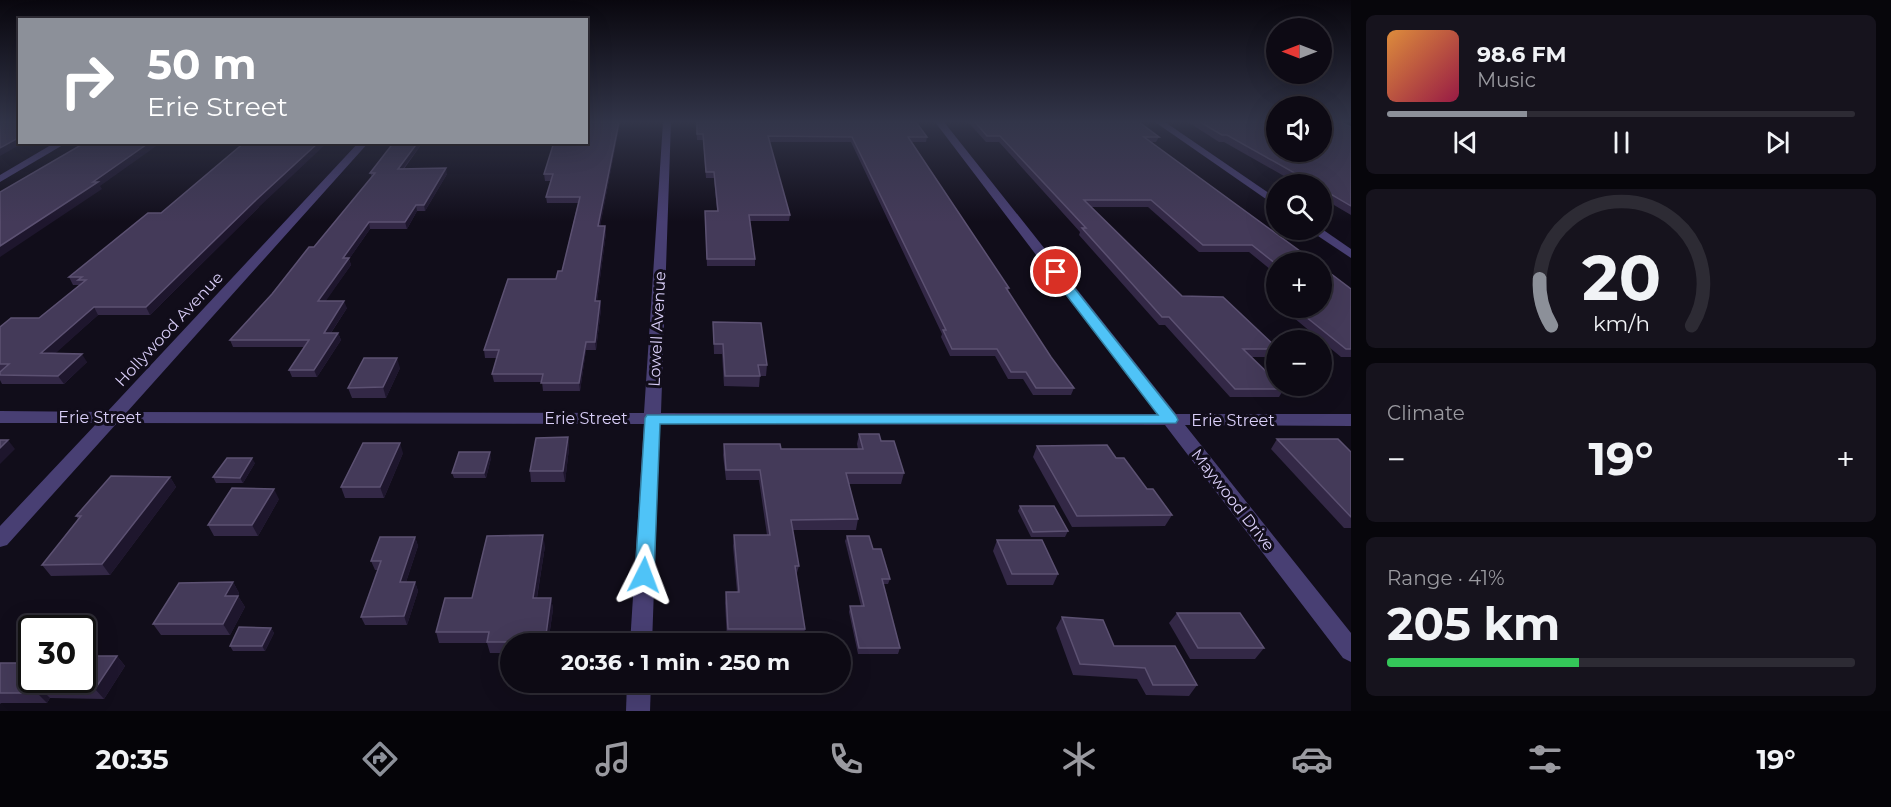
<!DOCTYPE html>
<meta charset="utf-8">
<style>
:root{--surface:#0d0a14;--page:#16131d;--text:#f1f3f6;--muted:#9a9aa0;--line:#2d2b34;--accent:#8c9099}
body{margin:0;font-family:Montserrat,sans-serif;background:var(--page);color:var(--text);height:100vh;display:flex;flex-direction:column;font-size:22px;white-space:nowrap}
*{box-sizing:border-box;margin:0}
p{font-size:20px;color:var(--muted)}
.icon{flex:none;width:33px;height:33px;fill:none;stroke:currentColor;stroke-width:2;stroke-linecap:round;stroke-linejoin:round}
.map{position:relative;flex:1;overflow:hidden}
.sheet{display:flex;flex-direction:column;gap:15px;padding:15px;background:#07060b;width:540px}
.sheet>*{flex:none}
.guide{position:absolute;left:18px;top:18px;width:570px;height:126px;border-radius:0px;box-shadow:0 6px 24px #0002,0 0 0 2px var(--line);background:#8c9099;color:#fff;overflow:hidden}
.needle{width:39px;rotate:270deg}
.buttons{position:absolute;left:1266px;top:18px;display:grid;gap:12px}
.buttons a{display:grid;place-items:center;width:66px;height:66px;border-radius:50%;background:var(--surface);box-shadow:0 6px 24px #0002,0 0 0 2px var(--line);font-size:30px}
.speed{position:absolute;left:18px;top:615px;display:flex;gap:12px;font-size:30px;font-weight:700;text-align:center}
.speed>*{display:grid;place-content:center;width:78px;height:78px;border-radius:50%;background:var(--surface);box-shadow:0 6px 24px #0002,0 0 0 2px var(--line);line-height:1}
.speed .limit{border:3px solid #111;border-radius:9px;background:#fff;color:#111}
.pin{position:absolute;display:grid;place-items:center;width:51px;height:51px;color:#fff;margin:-26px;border:3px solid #fff;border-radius:50%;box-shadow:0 2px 6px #0007}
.me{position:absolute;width:66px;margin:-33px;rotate:3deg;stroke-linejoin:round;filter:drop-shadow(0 0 4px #0008)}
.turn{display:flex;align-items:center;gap:21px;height:126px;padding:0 30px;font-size:27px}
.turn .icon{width:78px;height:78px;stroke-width:2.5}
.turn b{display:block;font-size:42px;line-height:51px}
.big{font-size:45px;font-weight:700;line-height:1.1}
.sheet .card{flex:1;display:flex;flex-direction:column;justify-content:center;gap:9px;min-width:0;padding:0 21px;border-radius:9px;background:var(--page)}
.sheet .dial{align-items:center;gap:0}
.dial svg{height:156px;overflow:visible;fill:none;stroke:var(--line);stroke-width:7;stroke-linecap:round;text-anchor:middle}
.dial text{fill:var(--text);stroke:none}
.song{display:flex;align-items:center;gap:18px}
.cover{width:72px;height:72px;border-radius:9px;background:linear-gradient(135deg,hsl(30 70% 55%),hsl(340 70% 35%))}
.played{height:6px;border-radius:3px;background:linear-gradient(90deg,var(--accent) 30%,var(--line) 30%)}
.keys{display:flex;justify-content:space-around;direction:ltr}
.heat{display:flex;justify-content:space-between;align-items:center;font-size:33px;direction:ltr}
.charge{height:9px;border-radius:4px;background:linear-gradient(90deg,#34c759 41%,var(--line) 0)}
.trip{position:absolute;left:500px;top:633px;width:351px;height:60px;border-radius:30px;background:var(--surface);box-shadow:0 6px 24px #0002,0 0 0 2px var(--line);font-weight:700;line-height:60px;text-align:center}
.menu{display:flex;height:96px;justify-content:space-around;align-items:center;background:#050408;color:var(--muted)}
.menu .icon{width:42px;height:42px}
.menu .current{color:var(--accent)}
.menu b{font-size:27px;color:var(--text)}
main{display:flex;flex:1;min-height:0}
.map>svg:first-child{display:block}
</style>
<main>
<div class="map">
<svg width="1351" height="711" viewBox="0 0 1351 711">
<rect width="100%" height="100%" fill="#110d1a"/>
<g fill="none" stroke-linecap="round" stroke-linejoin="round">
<g fill="#483f73" fill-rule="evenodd">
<path d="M663,122H671L661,413L1157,414L935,122H944L1176,414H1351V426L1185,425L1351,633V662L1343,658L1165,425L660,424L652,644H630L644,424L117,423L7,545L0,547V526L97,423H0V411L107,412L359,142H369L127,412L644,413Z"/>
<path d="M1155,122H1165L1276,198V206Z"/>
<path d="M56,142H68L0,182V175Z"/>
<path d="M1322,229L1351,249V258L1309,230Z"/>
<path d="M627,682H651L650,711H626Z"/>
</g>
</g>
<g fill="#332846">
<path d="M586,122H620L600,226H605L606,233L597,301H600L601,309L596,350H586L580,391H543L542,382H494L492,374L497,358H485L484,350L556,279L562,271L578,203H547L546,197L551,181H545L544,174Z"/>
<path d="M696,122L927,137L926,142H912L1009,288L1008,291L1051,357L1074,388L1071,395H1033L1023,379H1008L995,356H950L941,337L942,334L851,142H769L790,215L789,221H750L755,259V266H707L705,217L717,211L714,178H706L703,140H697Z"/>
<path d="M968,122H1139L1159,137L1156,142H1152L1276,262V274L1249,252H1199L1148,207H1091L1182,296L1276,347V354L1275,357H1251L1284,389L1279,397H1230L1165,325H1159L1079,235L1080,232L999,142H986Z"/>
<path d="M1188,122H1276L1351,127V215L1322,198V184H1298L1224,142H1219Z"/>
<path d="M394,142H423L404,169L447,174L425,211H417L407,229H370L349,259L351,265L325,301L347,308L331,333H338L341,340L317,377H292L289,370L304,347H233L230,340L314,247L372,177L370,173Z"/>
<path d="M259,207L150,315H98L55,353L87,362L64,384H2L0,380V327L39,318L80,285H73L69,277L161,213Z"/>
<path d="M1351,289V357H1341L1282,308H1322Z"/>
<path d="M713,322L767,365L766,376H760L759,387L724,386L722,354H714Z"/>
<path d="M400,368L386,398H352L348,388Z"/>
<path d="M859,434L881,441L904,473L901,484H849L858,519L856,530H792L799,566L796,576L805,629L803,640L727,639L725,603L726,592H737L733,546L734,535H767L759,480H726L723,455L724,444L781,449H858L857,444Z"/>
<path d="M568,437L569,448L565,482H531L530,471Z"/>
<path d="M1277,439L1351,452V528H1344L1271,449Z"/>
<path d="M1037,446L1116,458L1172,515L1165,526L1072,527L1033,457Z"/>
<path d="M403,453L384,498H345L341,487Z"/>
<path d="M491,458L486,478H454L452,473Z"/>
<path d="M255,463L243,483H216L213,477Z"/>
<path d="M170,477L176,487L110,575L51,576L42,565L78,519L76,516Z"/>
<path d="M279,499L258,536H214L208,525Z"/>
<path d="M1020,506L1068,531L1065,537H1031L1018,511Z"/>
<path d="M847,536L873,549L890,579L888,584H883L900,648L898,654H858L849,612L850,606H861L845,541Z"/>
<path d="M415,537L418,546L406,582H415L418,591L407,625H365L361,617L378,570H375L371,561Z"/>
<path d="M997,540L1058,574L1053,585H1007L993,551Z"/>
<path d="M545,546L537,598H551L553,609L548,644H510V653H490L487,643H439L436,632L472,598Z"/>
<path d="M233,582L239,593L238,596L245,607L230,635H161L153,624Z"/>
<path d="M1177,613L1264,648L1255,659H1190L1169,623Z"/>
<path d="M1062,617L1114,646L1197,685L1189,696L1146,695L1137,679L1073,675L1056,628Z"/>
<path d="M271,628L274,633L265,651H233L230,646Z"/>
<path d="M117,656L125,666L104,699L50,698L47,703H1L0,704V663L32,680Z"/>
</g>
<g fill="#1e162d">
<path d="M619,122H620L599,233L598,226Z"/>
<path d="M20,137V142H25L0,156V148Z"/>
<path d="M150,142H162L100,186L102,189L0,257V246Z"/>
<path d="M319,142H328L259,207L150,315L146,307L256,200Z"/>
<path d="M418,142H423L399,174L398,169Z"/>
<path d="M446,168L447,174L425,211L424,205Z"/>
<path d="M416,205L417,211L407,229L405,222Z"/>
<path d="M369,222L370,229L349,259L351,265L321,308L318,301L343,258Z"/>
<path d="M605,226L606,233L596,309L595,301Z"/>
<path d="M344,301L347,308L326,340L324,333Z"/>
<path d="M600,301L601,309L596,350L595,342Z"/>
<path d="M94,307L98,315L46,362L41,353Z"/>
<path d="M338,333L341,340L317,377L314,370Z"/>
<path d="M586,342V350L580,391L579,383Z"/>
<path d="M82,354L87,362L64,384L58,376Z"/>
<path d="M397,358L400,368L386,398L383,387Z"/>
<path d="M568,437L569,448L565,482L563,471Z"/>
<path d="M8,440L15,449L0,464V448Z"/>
<path d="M400,443L403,453L384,498L380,487Z"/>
<path d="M490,452L491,458L486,478L484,473Z"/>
<path d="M252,458L255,463L243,483L240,478Z"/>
<path d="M170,477L176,487L110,575L102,564Z"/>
<path d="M274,489L279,499L258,536L252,525Z"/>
<path d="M543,535L545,546L535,609L533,598Z"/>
<path d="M415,537L418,546L403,591L400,582Z"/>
<path d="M233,582L239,593L232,607L225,596Z"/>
<path d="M415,582L418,591L407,625L404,616Z"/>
<path d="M238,596L245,607L230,635L223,624Z"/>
<path d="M551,598L553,609L548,644H545Z"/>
<path d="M271,628L274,633L265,651L262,646Z"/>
<path d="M117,656L125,666L104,699L95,689Z"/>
<path d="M40,688L50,698L47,703L37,693Z"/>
</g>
<g fill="#443a59" stroke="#5c5172" stroke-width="1.5">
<path d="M0,122H20V137L0,148Z"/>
<path d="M586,122H619L598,226H605L595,301H600L595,342H586L579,383H541L543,374H492L499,350H484L508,279H556L558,271H562L580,197H546L553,174H544L554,142H586Z"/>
<path d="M697,122H916L927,137H908L1009,288H1006L1051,357L1074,388H1036L1026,372H1011L997,349H952L943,330H946L852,137L768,136L790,215H749L755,259H707L705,211H718L714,172H706L703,134H697Z"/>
<path d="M975,122H1139L1159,137H1144L1315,262H1276V264L1252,245H1203L1151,200H1084L1182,296L1223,297L1276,347V349H1243L1276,381V386H1281L1284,389H1235L1169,317H1162L1082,228H1086L1000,136H987Z"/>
<path d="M1200,122H1276V152H1322V122H1341L1351,127V206L1322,189V184H1314L1227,135H1222Z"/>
<path d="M86,142H150L93,182H98L0,246V192Z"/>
<path d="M245,142H319L256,200L146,307H94L41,353L82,354L58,376L0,375V372L9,364H0V327L11,318H39L86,280H78L82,277H69L148,213H161Z"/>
<path d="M394,142H418L398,169L446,168L424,205H416L405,222H369L343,258H349L318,301H344L324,333H338L314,370H289L309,340H230L272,294L309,247H314L375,173H370Z"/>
<path d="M1322,267L1351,289V349H1346L1295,308H1322Z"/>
<path d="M713,322L761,323L767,365H758L760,376H725L723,344H714Z"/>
<path d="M364,358H397L383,387L348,388Z"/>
<path d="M859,434H879L881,441H894L904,473H846L858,519L791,520L799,566H795L805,629H728L726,592H739L734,535H770L760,470H726L724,444H780L781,449H863Z"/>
<path d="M568,437L563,471H530L536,438Z"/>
<path d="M1277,439H1338L1351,452V517Z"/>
<path d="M0,440H8L0,448Z"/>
<path d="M363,443H400L380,487H341Z"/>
<path d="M1107,445L1116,458H1124L1147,489H1153L1172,515L1077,516L1037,446Z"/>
<path d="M459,452H490L484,473H452Z"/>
<path d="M227,458H252L240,478L213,477Z"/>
<path d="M111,476L170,477L102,564L42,565L81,516H76Z"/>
<path d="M232,488L274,489L252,525H208Z"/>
<path d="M1020,506H1054L1068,531L1033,532Z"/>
<path d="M543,535L533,598H551L545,642H487L489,632H436L445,598H472L487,536Z"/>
<path d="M847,536H869L873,549H881L890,579H882L900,648H859L850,606H864Z"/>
<path d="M380,537H415L400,582H415L404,616L361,617L381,561H371Z"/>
<path d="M997,540H1042L1058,574H1012Z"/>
<path d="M233,582L225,596H238L223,624H153L179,583Z"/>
<path d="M1177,613H1240L1264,648H1198Z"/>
<path d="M1062,617L1103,620L1114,646H1175L1197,685H1153L1145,668L1080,664Z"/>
<path d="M239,627L271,628L262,646H230Z"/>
<path d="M82,656H117L95,689L40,688L37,693H0V663H32V680H82Z"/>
</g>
<linearGradient id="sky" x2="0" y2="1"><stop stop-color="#09070e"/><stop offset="0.55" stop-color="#323549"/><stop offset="1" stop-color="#323549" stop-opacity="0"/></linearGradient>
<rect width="1351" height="222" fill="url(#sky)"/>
<path fill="#4fc3f7" stroke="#337fa1" stroke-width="1.5" d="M1056,269L1060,270L1176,416L1178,420L1176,423L660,424L654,575L651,580L644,583L638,580L635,575L645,418L647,415H1158L1051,275V270Z"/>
<g text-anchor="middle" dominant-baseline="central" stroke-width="6" stroke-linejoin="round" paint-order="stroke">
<g font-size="16" fill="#d9cef8" stroke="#110d1a">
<text transform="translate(169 329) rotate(-47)">Hollywood Avenue</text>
<text transform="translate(657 329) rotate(-87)">Lowell Avenue</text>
<text x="100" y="417">Erie Street</text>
<text x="586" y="418">Erie Street</text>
<text x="1233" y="420">Erie Street</text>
<text transform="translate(1233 500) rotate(52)">Maywood Drive</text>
</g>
</g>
</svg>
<div class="buttons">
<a><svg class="needle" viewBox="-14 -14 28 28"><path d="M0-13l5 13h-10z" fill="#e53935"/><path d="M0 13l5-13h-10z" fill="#9a9aa0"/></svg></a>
<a><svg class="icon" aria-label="sound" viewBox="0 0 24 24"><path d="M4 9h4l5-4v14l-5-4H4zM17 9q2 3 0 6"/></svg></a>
<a><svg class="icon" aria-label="search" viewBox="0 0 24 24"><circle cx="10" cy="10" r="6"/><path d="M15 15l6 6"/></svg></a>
<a>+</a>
<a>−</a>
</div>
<div class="speed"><div class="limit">30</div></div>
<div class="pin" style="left:1056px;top:272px;background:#d93025"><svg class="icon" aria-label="arrive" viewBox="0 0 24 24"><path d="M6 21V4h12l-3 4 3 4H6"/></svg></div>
<svg class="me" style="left:644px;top:575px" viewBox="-20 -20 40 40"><path d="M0-17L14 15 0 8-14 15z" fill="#4fc3f7" stroke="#fff" stroke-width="4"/></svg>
<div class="trip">20:36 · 1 min · 250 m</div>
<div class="guide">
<div class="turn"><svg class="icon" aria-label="right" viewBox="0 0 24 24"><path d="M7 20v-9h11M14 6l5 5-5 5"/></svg><div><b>50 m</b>Erie Street</div></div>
</div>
</div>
<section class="sheet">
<div class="card">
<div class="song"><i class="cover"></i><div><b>98.6 FM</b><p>Music</p></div></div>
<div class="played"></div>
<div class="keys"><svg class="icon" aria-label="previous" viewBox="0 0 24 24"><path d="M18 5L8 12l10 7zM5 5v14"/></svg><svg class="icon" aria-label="pause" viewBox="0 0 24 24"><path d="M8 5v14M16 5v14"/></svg><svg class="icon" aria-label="next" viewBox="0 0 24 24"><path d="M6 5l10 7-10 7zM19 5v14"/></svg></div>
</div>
<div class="card dial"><svg viewBox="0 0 100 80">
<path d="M14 69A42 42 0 1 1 86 69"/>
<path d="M14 69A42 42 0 0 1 8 45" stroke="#8c9099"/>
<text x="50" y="56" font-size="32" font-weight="700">20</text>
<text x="50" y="72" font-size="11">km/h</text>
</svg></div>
<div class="card"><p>Climate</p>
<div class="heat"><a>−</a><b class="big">19°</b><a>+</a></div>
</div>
<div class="card"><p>Range · 41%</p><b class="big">205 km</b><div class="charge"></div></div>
</section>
</main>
<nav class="menu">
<b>20:35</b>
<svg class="icon current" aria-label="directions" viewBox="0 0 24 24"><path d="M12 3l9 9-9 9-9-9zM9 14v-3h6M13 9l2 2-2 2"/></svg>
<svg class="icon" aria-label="music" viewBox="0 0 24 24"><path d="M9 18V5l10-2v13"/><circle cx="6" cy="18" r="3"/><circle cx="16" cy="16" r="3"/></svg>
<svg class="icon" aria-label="phone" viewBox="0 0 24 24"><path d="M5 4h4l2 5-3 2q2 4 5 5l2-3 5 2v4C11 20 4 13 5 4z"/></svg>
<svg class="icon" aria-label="climate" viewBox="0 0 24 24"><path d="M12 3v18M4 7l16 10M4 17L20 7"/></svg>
<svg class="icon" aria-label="car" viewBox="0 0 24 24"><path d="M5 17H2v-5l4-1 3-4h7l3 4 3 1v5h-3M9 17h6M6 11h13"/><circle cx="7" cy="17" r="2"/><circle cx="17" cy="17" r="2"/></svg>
<svg class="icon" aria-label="filters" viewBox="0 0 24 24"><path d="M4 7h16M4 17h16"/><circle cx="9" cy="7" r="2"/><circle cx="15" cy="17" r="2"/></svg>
<b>19°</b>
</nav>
